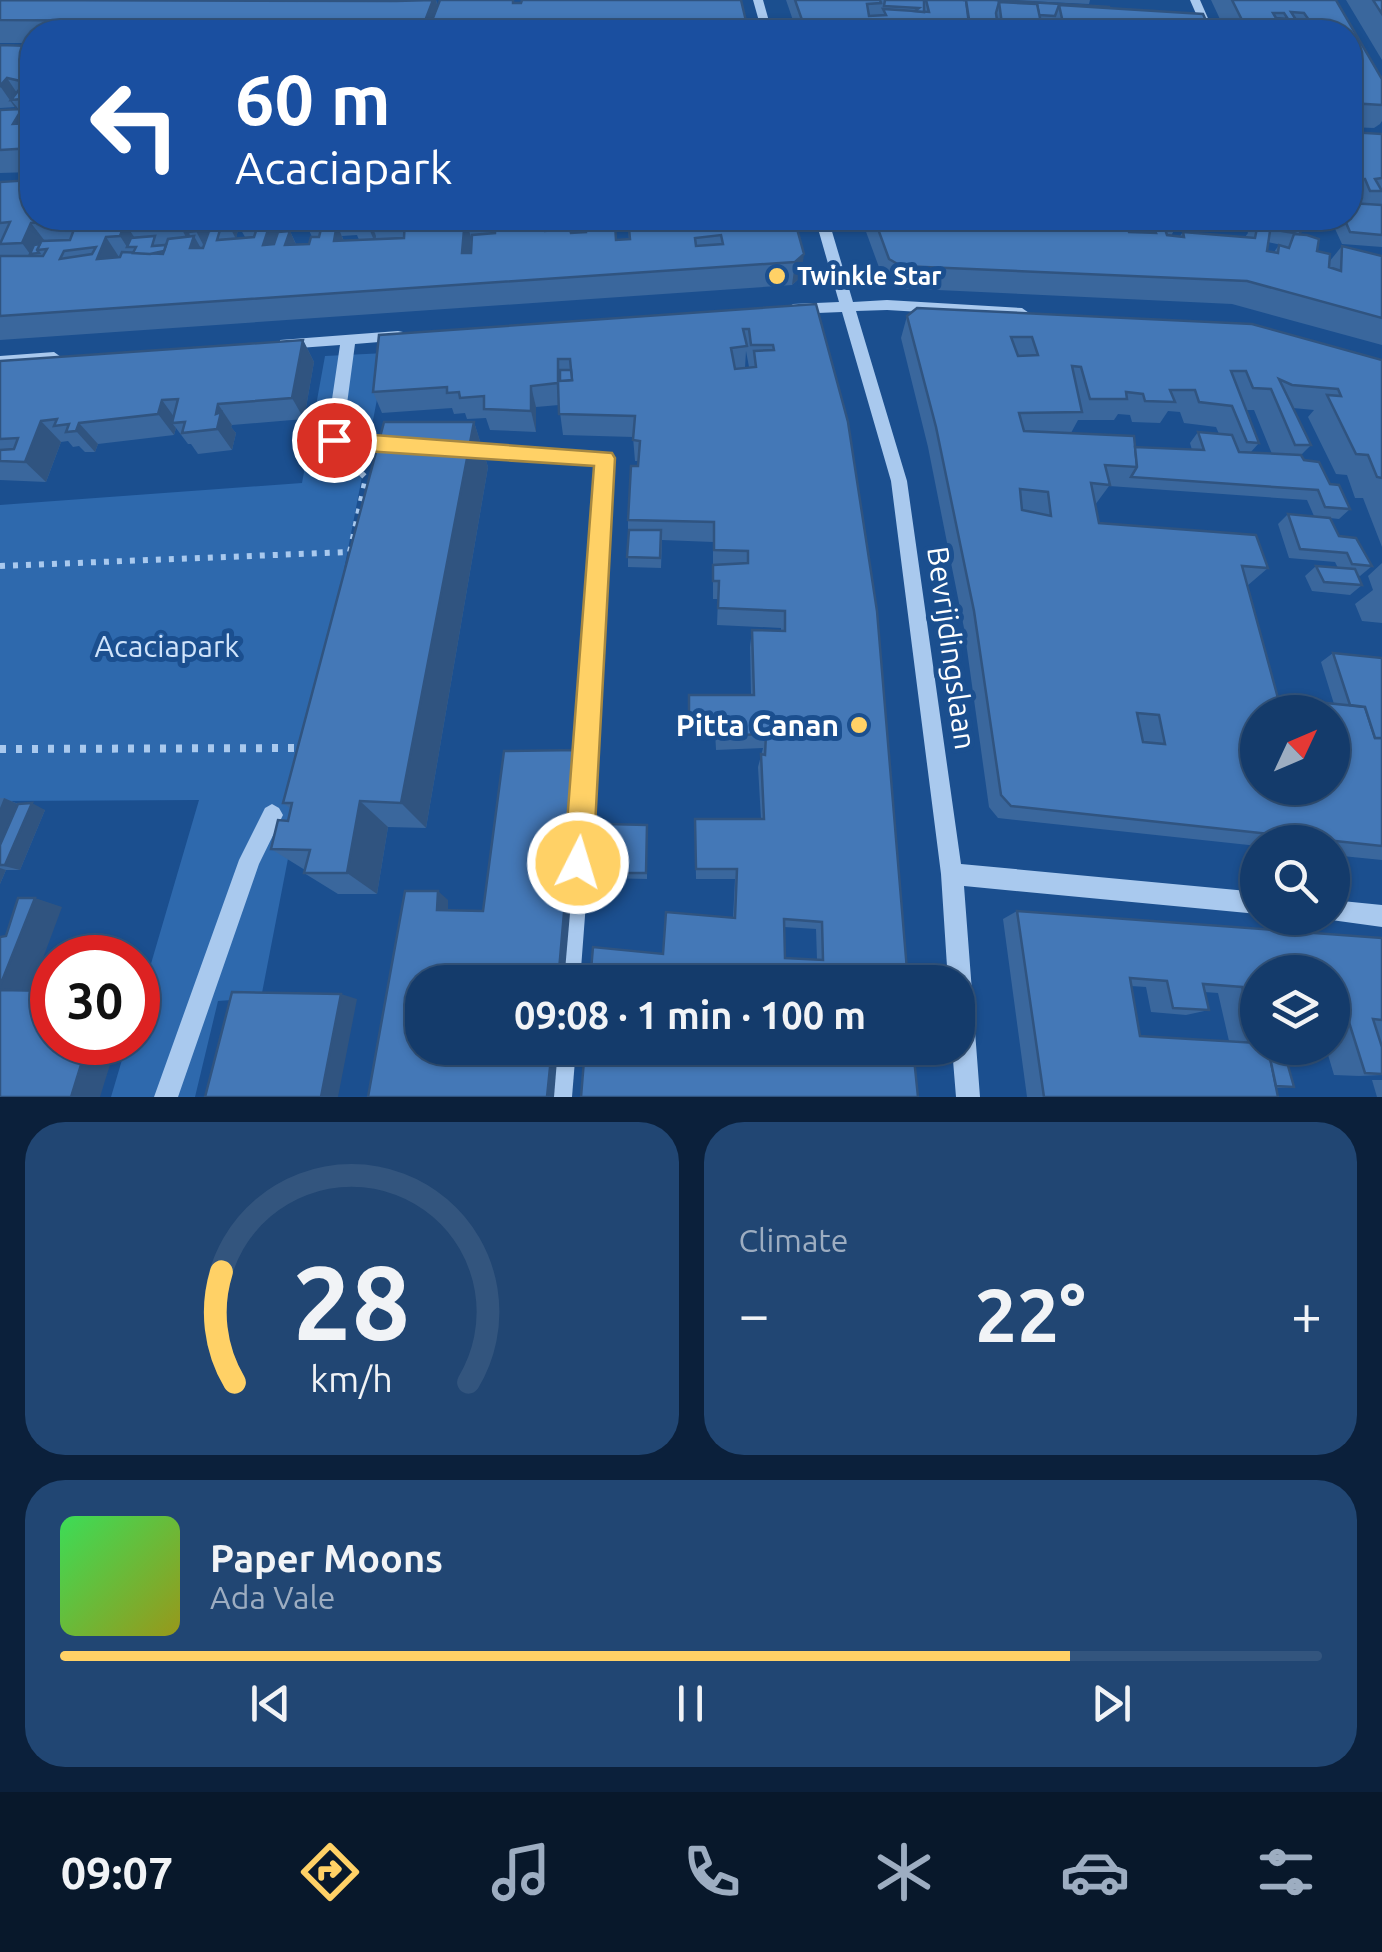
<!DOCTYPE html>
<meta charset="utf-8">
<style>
:root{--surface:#143b6b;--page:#214673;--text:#f1f3f6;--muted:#9dadc1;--line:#33557e;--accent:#ffd166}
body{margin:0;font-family:Ubuntu,sans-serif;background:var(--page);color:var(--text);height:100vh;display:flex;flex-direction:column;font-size:38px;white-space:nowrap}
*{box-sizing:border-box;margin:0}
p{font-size:32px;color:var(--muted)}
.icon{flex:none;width:55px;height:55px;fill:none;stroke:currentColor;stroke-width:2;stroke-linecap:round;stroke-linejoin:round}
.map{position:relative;height:1097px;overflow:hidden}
.drawer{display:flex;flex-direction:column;gap:25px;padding:25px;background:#0b203b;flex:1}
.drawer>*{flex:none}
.guide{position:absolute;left:20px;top:20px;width:1342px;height:210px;border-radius:40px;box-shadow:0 2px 8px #0004,0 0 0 2px var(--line);background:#1a4fa0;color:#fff;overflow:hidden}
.needle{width:65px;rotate:46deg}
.fabs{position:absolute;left:1240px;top:695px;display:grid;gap:20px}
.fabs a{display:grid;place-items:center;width:110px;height:110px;border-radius:50%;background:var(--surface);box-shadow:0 2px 8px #0004,0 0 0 2px var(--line);font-size:50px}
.speed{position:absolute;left:30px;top:935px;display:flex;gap:20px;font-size:50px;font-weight:700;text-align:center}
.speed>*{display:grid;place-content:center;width:130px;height:130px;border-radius:50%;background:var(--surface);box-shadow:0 2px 8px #0004,0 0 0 2px var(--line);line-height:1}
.speed .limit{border:15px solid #d22;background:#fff;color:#111}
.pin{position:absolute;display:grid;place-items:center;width:85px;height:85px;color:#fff;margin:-42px;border:5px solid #fff;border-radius:50%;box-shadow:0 2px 10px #0007}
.me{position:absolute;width:110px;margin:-55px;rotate:5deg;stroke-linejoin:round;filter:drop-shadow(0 0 8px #0008)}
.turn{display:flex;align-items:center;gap:35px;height:210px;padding:0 50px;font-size:45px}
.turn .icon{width:130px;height:130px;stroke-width:2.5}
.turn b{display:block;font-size:70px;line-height:85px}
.big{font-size:75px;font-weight:700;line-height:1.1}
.drawer .tile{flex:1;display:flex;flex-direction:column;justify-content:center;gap:15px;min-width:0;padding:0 35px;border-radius:40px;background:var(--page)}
.drawer .dial{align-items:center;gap:0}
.dial svg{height:260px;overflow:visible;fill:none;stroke:var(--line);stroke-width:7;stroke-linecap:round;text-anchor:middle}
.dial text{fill:var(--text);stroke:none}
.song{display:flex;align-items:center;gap:30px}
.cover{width:120px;height:120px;border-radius:15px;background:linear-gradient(135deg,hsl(130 70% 55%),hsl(60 70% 35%))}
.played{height:10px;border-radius:5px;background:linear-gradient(90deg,var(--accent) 80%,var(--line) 80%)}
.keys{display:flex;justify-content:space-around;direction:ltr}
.heat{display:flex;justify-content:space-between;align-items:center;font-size:55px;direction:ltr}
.drawer .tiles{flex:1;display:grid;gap:25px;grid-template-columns:1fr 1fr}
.tile:last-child{grid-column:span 2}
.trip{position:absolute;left:405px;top:965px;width:570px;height:100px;border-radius:40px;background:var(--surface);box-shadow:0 2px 8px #0004,0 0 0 2px var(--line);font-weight:700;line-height:100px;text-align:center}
.tab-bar{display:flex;height:160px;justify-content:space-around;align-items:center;background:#08182b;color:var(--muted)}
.tab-bar .icon{width:70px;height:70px}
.tab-bar .current{color:var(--accent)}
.tab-bar b{font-size:45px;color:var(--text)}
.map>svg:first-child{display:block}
</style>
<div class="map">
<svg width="1382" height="1097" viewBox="0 0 1382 1097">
<rect width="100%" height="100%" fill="#1b4f8f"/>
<path fill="#2e69ad" d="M386,353L261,998L218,1001L195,1097H111L127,1043L138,1042V1008L199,800L0,801V505L302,483L325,356Z"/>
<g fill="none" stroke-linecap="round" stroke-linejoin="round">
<g stroke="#a9c9ee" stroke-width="6" stroke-dasharray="5 8" stroke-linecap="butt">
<path d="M350,552L366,478L361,473"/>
<path d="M0,566L350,552"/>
</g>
<path stroke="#a9c9ee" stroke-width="8" stroke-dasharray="6 10" stroke-linecap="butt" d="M0,749L306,748"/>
<g fill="#a9c9ee" fill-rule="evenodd">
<path d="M753,0H763L772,32H762Z"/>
<path d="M1190,0H1200L1214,32H1204Z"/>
<path d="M815,218H828L853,302L887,300L1022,308L1029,313L1022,318L887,310L856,311L907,481L961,864L1258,892V914L964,886L980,1097H956L952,1048H958V982H948L941,874L891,481L842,312L793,314L786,309L793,304L839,302Z"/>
<path d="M398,331L403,332V340L355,344L343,434L400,439L408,445L406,449L400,451L328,444L326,440L340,345L285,349L280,348V340Z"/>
<path d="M54,352L61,357L59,361L0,366V356Z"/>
<path d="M461,443L605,452L613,458L598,744L580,982H557L578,744L596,464L461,455L453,449Z"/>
<path d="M272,804L279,808L283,815L259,864L178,1097H154L239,860L265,808Z"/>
<path d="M1332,900L1382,905V927L1324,919L1332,918Z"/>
<path d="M552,1048H576L572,1097H548Z"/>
</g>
</g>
<g fill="#3a679d" fill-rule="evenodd">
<path d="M0,0H436L438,6L746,21L745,32H32V43H0Z"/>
<path d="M786,0H994L1109,8L1211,32H1052L1051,28L1042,27L1043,32H797Z"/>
<path d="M1007,0H1090L1089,4Z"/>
<path d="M1211,0H1336L1382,79V121L1380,124L1374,128L1350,127V32H1226Z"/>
<path d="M1346,0H1382V60Z"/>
<path d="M0,45L32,46V122H30L32,123V172L0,173V110L18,109L17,107L0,108Z"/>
<path d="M1350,132L1382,134V247L1342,244L1330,218H1350Z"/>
<path d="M0,182L32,218H578V219L568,220L571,233L617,240L629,239L627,218L640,223L650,222V218H794L801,277L792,285L0,340ZM545,220H556V230L546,231ZM308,228L312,237L309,244H296L290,231ZM238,230H241L245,237L236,238ZM357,235L359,240L344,241L342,236Z"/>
<path d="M861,218H1110L1112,223L1129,232H1136L1131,218H1176L1178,223L1171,236H1180L1183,232L1245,237L1248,233L1242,218H1300V234L1329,262L1342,246L1382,256V345L1232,304L895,288L884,281ZM1268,242L1286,246L1279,245L1274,252L1267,251Z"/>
<path d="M816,304L908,982L663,954L733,918L735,879H696L695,819H761L758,767L763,748L716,750L715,731H689V716L751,695L750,647L752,630L781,631V628L717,625L718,599H713V542L662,540L661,568L628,567V520L638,461H635L633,437L563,435L559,405L536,407V432L490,430L486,418L467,419L465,413L454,414L452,408L382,413L373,392ZM746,351L749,367L745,368ZM784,927L816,929L817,960L785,958Z"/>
<path d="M907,316L1382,360V547L1363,498H1355L1347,475L1336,474L1308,417L1314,410L1293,408L1311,445L1301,455L1304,460L1330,484L1350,509L1339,519L1330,518L1339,536L1372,566L1360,576L1358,575L1362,585L1350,595L1312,591L1305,576L1316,566L1338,568L1335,562L1289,558L1278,524L1288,514L1314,516L1307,500L1109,486L1095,505L1099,523L1268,568L1247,586L1278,698L1334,704L1321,662L1333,653L1382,658V860L1332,855V842H1258V846L998,818L989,807L964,628L928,447L901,338ZM1246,410H1254L1272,454L1250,453L1259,443ZM1168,411L1180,412L1184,423L1216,427L1219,434L1198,432L1190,443L1192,450L1135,447L1071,433L1078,420H1114L1118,414L1130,415L1132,422L1160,423Z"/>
<path d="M303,340L314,362L304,419L232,425L231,427L236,433L232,450L198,454L191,444H188L176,428L174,435L98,444L95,452H85L79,446L73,447L68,441L61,442L46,482L0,480V361Z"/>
<path d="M474,422L488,467L426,828L388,827L377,894H338L304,873L305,870L271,849L288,821L291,809L283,803Z"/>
<path d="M1382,563V623L1362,621L1355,604L1373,590L1368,576Z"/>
<path d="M0,798H4L18,804L45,810L20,870H6L0,884Z"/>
<path d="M647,825V879L603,878L601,873Z"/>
<path d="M1017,911L1382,938V1075L1359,1076L1334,1075L1326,1048H1332V972H1258V1048L1294,1087L1276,1088L1278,1097H1027L1003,919ZM1131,986L1146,987L1151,1012L1186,1015L1209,1010L1204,992L1218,993L1229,1041L1140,1036Z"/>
<path d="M1372,1080H1382V1097H1377Z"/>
</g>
<g fill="#305480">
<path d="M433,0H436L440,17L431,23L434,32H422L420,23Z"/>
<path d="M7,78L21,99L11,100L17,107L16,109L0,86Z"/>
<path d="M22,109L32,126L29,147L11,121Z"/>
<path d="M176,218H181L189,232L190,236L188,241Z"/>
<path d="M200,218L212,240L208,254L196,231Z"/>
<path d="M225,218H232L238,230L236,239Z"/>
<path d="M272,218H329L332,224L328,246L318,224H307L308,228L290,231L300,254L274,268L263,245Z"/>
<path d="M367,218H369L376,236L375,243L366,221Z"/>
<path d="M465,218L471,237L468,276L462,253Z"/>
<path d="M31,223L48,245L30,254L22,243Z"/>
<path d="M125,223L140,246L127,247L120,236Z"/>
<path d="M337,224L346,247L334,241Z"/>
<path d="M194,236L207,259L190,248Z"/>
<path d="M106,237L121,260L97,259Z"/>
<path d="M804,254L801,277L792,285L795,262Z"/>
<path d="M303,340L314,362L304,419L292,398Z"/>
<path d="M531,386L536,407V432L531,411Z"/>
<path d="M162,400L177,421L172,423L176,428L174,435L158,414Z"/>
<path d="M218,404L232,425L231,427L236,433L232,450L217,429L216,414Z"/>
<path d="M41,421L61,442L46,482L25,462Z"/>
<path d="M474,422L488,467L426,828L401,803Z"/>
<path d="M79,423L98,444L95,452L76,431Z"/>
<path d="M578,750L583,764L564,982H558Z"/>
<path d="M4,798L29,809L32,803L45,810L20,870L0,865V808Z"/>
<path d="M360,801L388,827L377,894L347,873Z"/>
<path d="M0,868L6,870L0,884Z"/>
<path d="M438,891L448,900V919L437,910Z"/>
<path d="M35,898L62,907L29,996L0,991V986Z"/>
<path d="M341,994L357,999L338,1097H321Z"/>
<path d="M88,1042H117L100,1097H71Z"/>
<path d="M552,1048H558L554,1097H547Z"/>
</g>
<g fill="#4478b7" stroke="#305480" stroke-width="2.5" fill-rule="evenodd">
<path d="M0,0L396,1L433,0L425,21L420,23L0,20Z"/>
<path d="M440,0H513V3H521L522,0H741L746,21L650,25L431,23Z"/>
<path d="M795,0H880L881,3L867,4L869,16L886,15L883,9L929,12L926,0H966L970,32H979H811L805,25L810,22L802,20Z"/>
<path d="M885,0H924V12L915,11L919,8L884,6Z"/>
<path d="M963,0H994L1109,7V8L1059,5L1055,16L1039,15L1037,4L999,2L996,13L998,28L970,26L966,0Z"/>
<path d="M1232,0H1336L1382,79V105L1350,103V32H1248ZM1291,12L1304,13L1311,23H1298ZM1273,13H1284L1288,19L1276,18Z"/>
<path d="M1373,0H1382V14Z"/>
<path d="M999,2L1037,4L1043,32H1003Z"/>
<path d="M1059,5L1203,14L1211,32H1065Z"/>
<path d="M0,45L32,46V98L11,100L25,82L7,78L0,86Z"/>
<path d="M22,109L13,124L32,123V148L0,150V110Z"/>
<path d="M1350,132L1382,134V178L1375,179L1382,191H1370L1365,179H1353L1359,190L1350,189Z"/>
<path d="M32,180V218H176L125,223L120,236L106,237L97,259L120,257L122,252L163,254L168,239L194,236L190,248H203L209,231L220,230L217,240L254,237L257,228H251L254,219H236V218H272L263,245L274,244L278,232L290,231L285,245L309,244L311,237H319L322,225L337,224L334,241L404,238L405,218L378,220L379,218H420L418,229L428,228L429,218H465L462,253H471L472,235L495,233L496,218H543L545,231L556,230V218H567L571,233L586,232V226L615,224L616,240L630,239L628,218H639L640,223L651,222V218H794L804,254L795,262L0,316V256H43L47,249L37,250L41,241L70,240L78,219L31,223L22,243L0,244L10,222L0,223V182ZM115,220L111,230H98L102,221ZM721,235L723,244L696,246L695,238ZM96,247L92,254L60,259L64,251Z"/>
<path d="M1350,203L1382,205V235L1350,232L1344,218H1350Z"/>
<path d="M185,218H200L196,231L188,232L191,223Z"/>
<path d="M310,218H319L318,224H307Z"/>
<path d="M352,218H367L366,221H352Z"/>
<path d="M587,218H614V224L587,226Z"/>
<path d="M874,218H1110L1112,223L1126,225L1129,232L1156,233L1150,218H1176L1178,223H1163L1167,235L1184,237L1183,232L1255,238L1259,218H1272L1267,251L1278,253L1279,245L1289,248L1294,234L1307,235L1319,239L1317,251L1330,254L1329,267L1341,271L1342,246L1382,256V318L1247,281L901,266L889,259Z"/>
<path d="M1272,218H1300L1304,228L1299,234L1276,230L1277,226H1271Z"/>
<path d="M155,236L152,246L166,245L164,251L150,254L133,253L136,247H127L131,238Z"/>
<path d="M40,244L37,250L39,253L30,254L34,245Z"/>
<path d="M816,304L848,422L877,611L908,982H590L593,947L663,954L666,912L735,918L737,869H696L695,819H764L761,754L765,755L766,734L717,736L716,716H689V695H754L752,630L785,631V611L718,608L719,581H713V565L748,563V551L714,550V522L628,520L631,466H638L640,441L633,440L635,416L559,414L558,383L531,386V411L484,409V396L460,398L459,392L447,393V387L373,392L379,335ZM743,329H749L751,345H773L774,350L754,351L756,367L735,369L731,348L747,346ZM558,359H570L572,380L558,381ZM784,919L822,922L823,960L785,958Z"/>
<path d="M917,308L1252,324L1382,360V478L1377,477L1368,455L1356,454L1327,395L1341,396L1338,389L1292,385L1279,379L1311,445H1295L1271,389L1253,388L1246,371H1231L1259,443L1247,442L1232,406L1199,402L1195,390H1170L1175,402L1145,401L1143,394L1126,392L1127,399H1090L1081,367L1072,366L1082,412L1019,413L1024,431L1134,436L1137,467L1105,465L1110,485L1091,483L1099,523L1256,535L1268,568L1242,566L1278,698L1365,707L1375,738H1382V846L1011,806L1001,795L974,611L936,427L907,316ZM1011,337H1032L1038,355L1018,356ZM1020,489L1048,492L1051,516L1022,510ZM1258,712H1332V788H1258ZM1137,713L1159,715L1165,744L1143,742Z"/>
<path d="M303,340L292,398L218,404L216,414L221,412L217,429L182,433L185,422L172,423L178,399L162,400L158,414L79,423L76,431L66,432L69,424L54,426L57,419L41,421L25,462L0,461V450L14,449L18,438L0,439V361Z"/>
<path d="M560,370H571L572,380L560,381Z"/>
<path d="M384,422H474L401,803L360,801L347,873H304L310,850L271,849L278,820L288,821L292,803H283Z"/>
<path d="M1198,432L1232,435L1239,452L1301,455L1304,460L1319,462L1330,484L1339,485L1350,509L1325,507L1318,490L1131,477L1137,467L1135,447L1204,450Z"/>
<path d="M1288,514L1330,518L1339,536L1356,538L1372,566L1352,564L1347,553L1300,549Z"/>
<path d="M629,530H661L660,558L627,557Z"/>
<path d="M1316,566L1355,569L1362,585L1324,582Z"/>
<path d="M1333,653L1382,658V738H1375L1365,707L1350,705Z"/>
<path d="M578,750L558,982H422V1048H552L547,1097H368L405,891H438L437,910L483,911L504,751Z"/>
<path d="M32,803L5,865H0V845L18,804Z"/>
<path d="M606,824L647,825L646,873H601Z"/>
<path d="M18,898H35L0,986V937L6,936Z"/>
<path d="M1017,911L1382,938V1020L1373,1019L1382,1047V1074L1365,1073L1348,1019L1332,1018V972H1258V1048H1268L1278,1097H1044ZM1130,978L1167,981L1173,1008L1209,1010L1203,984L1242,987L1256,1043L1140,1036Z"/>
<path d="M0,990L52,991V1042H88L71,1097H0Z"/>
<path d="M232,992L341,994L321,1097H205Z"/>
<path d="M585,1048H913L918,1097H581Z"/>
<path d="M1268,1048H1283L1294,1087L1276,1086Z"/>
</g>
<path fill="#ffd166" stroke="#a68842" stroke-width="2.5" d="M334,432L612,453L615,458L593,863L588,873L578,877L569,873L564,863L594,466L334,449L324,440Z"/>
<g fill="#ffd166" stroke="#1b4f8f" stroke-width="4">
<circle cx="777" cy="276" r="10"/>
<circle cx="859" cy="725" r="10"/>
</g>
<g text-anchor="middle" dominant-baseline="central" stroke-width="10" stroke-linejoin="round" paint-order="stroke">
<g font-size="25" font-weight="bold" fill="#fff" stroke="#1b4f8f" text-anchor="start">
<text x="797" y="276">Twinkle Star</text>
</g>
<g font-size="30" fill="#cfe3fa" stroke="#1b4f8f">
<text x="167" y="646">Acaciapark</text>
</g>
<g font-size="30" fill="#fff" stroke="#1b4f8f">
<text transform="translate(952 648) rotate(82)">Bevrijdingslaan</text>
</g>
<g font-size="30" font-weight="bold" fill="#fff" stroke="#1b4f8f" text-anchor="end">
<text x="839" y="725">Pitta Canan</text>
</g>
</g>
</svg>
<div class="fabs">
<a><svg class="needle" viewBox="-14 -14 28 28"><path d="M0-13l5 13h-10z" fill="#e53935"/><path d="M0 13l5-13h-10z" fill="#9dadc1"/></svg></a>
<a><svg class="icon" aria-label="search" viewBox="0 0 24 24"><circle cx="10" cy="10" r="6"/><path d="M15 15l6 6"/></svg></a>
<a><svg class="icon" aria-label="layers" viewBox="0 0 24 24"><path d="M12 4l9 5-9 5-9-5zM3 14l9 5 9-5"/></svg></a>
</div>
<div class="speed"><div class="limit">30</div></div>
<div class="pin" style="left:334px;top:440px;background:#d93025"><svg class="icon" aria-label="arrive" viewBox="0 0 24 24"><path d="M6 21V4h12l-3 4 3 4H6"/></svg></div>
<svg class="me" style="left:578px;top:863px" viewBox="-20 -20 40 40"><circle r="17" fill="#ffd166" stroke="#fff" stroke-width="3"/><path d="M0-11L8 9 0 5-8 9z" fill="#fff"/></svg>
<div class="trip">09:08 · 1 min · 100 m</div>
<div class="guide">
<div class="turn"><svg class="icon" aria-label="left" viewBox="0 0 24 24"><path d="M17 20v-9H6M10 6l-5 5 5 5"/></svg><div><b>60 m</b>Acaciapark</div></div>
</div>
</div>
<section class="drawer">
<div class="tiles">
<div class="tile dial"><svg viewBox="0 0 100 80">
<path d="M14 69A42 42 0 1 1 86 69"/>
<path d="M14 69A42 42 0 0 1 10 35" stroke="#ffd166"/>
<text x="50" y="56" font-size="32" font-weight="700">28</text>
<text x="50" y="72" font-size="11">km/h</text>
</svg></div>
<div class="tile"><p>Climate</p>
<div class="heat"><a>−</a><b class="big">22°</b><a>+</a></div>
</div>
<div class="tile">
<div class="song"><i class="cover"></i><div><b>Paper Moons</b><p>Ada Vale</p></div></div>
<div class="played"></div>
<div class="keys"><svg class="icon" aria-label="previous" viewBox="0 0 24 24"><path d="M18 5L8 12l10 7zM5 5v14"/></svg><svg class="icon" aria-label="pause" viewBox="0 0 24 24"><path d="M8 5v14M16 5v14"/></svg><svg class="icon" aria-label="next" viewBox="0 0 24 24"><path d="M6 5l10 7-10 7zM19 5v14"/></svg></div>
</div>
</div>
</section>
<nav class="tab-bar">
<b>09:07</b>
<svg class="icon current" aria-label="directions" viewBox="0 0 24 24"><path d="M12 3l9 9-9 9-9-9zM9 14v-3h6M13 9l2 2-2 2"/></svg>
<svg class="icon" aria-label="music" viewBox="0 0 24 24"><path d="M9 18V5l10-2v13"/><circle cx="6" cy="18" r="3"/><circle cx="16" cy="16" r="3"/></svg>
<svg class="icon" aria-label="phone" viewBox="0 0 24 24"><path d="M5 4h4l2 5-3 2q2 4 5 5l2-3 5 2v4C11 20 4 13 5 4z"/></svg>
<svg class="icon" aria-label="climate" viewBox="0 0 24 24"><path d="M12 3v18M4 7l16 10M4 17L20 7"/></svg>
<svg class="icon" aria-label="car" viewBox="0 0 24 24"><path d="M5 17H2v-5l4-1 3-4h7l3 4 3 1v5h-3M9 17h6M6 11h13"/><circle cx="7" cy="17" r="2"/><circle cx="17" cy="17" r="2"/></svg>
<svg class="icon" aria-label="filters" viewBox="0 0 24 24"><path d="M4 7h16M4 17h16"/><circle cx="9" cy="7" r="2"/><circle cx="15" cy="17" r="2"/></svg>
</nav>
